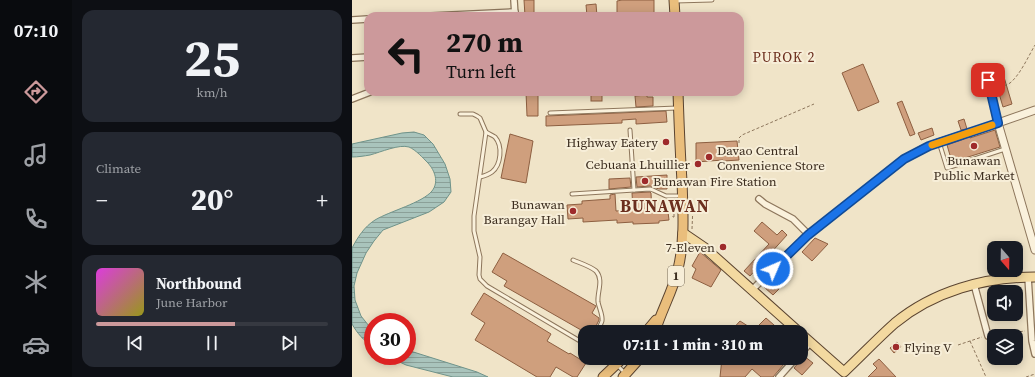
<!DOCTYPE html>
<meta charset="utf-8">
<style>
:root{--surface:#171b24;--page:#242831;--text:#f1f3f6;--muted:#9ea1a6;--line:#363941;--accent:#cc999b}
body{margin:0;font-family:"Source Serif 4",serif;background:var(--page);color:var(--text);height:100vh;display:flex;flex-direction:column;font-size:15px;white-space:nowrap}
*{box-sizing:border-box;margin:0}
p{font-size:13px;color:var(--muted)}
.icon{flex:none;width:22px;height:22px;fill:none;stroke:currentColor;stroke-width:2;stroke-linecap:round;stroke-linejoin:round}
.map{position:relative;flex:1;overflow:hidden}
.panel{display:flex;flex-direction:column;gap:10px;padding:10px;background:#0d0f14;width:280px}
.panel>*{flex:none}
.top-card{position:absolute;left:12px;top:12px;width:380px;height:84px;border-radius:12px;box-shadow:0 2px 10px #0003;background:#cc999b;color:#111;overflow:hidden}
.needle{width:26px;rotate:160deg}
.tools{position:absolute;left:635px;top:241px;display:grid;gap:8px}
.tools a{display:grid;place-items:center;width:36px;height:36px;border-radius:8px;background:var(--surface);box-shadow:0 2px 10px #0003;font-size:20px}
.speed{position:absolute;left:12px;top:313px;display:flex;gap:8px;font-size:20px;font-weight:700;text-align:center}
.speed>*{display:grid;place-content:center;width:52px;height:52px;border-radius:50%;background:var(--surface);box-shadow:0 2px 10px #0003;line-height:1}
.speed .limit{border:6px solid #d22;background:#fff;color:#111}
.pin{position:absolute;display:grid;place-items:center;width:34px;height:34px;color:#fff;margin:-17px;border-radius:8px;box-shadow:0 2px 6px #0006}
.me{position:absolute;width:44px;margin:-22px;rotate:45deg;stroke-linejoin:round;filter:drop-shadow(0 0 3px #0008)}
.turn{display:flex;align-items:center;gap:14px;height:84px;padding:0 16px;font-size:18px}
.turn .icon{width:52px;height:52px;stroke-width:2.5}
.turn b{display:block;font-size:28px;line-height:34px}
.big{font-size:30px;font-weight:800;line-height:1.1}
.panel .tile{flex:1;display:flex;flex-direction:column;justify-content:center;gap:6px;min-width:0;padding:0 14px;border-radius:12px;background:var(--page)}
.panel .dial{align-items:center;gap:0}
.dial b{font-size:52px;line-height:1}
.song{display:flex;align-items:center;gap:12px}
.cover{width:48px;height:48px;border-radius:6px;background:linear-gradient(135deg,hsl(300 70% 55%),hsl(60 70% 35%))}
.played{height:4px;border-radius:2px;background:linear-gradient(90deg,var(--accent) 60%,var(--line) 60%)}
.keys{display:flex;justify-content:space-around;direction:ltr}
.heat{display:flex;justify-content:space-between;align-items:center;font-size:22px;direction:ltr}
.trip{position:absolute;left:226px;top:325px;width:230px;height:40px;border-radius:12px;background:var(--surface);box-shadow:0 2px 10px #0003;font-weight:800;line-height:40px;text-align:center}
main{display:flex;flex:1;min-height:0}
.tabs{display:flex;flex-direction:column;width:72px;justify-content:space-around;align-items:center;background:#090b0e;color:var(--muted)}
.tabs .icon{width:28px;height:28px}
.tabs .current{color:var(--accent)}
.tabs b{font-size:18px;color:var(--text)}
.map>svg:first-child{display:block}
</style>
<main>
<nav class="tabs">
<b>07:10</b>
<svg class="icon current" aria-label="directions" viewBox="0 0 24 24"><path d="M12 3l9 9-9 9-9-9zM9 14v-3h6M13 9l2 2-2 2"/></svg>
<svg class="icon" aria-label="music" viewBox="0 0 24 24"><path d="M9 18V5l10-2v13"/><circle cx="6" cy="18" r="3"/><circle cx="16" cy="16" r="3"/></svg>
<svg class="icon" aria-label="phone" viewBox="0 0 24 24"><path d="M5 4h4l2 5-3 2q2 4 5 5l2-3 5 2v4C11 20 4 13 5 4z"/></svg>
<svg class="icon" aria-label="climate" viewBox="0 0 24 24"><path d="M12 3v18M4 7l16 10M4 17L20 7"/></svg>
<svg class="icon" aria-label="car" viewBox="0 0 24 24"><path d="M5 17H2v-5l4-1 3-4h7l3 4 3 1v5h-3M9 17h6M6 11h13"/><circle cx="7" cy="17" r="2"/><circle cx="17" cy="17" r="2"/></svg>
</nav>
<section class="panel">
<div class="tile dial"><b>25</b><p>km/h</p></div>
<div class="tile"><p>Climate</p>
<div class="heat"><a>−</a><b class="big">20°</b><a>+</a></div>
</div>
<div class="tile">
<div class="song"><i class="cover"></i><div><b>Northbound</b><p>June Harbor</p></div></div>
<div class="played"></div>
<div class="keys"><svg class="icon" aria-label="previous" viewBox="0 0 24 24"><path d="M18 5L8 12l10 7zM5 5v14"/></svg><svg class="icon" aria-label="pause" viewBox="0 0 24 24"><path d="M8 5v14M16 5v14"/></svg><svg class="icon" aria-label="next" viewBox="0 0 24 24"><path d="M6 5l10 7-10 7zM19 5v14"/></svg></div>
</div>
</section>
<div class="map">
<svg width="683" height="377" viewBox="0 0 683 377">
<defs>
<pattern id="water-rules" width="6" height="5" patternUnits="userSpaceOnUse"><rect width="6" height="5" fill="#a9c4bc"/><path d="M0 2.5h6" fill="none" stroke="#8ba098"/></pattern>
</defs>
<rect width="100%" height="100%" fill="#f0e4c8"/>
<g fill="url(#water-rules)" stroke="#6f938a">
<path d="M62,132L72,135L81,144L93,164L98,179L99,192L92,202L77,212L31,230L22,241L14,253L5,273L2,286L3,300L9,316L21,331V347C12,341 5,333 0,324V248C6,237 12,227 23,220C38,211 70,203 80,191C87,182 83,171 76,163C71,158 64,150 57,147C47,144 29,152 18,155C12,156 6,157 0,157V144L50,133Z"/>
<path d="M55,350L125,372L136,377H101L54,365L35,356H55Z"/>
</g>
<g fill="#cf9f7d" stroke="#8d5f41">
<path d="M172,0H182V16H173Z"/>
<path d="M270,0H302V16H265V1Z"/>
<path d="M244,4L245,16H235L234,5Z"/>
<path d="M511,64L527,102L506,111L490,73Z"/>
<path d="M649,67L660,104L651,107L646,90L647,89L640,70Z"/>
<path d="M174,92H186V116H175Z"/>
<rect x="239" y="92" width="11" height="9"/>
<path d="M295,95V97H301V106L284,107L283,96Z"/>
<path d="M550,101L563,134L558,136L545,103Z"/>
<path d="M314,111L315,122L284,124V119L270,120V123L194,126V116Z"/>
<path d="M612,119L615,129L609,130L606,121Z"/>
<path d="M580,128L582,135L569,140L566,133Z"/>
<path d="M643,130L648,147L600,162L595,145L612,139V138L618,137V138Z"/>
<path d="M158,134L181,141L174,183L149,178Z"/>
<path d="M385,141L387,160L371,161V160L344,162V143Z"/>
<path d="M315,175V189H307L298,186L285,187L284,177Z"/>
<path d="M278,178L279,187L257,189V179Z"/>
<path d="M298,192L299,193L300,212H316L317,220L307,221V223L281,224V222L265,223V220L231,222V218L216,219L215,205L230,204V201L258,199V195L263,194L264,211L281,210L280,193Z"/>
<path d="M410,222L425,235L430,230L435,235L398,276L392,271L417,244L402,231Z"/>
<path d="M463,238L476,244L460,261L450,252Z"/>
<path d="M348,252L369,270L359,287L340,278L344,269L340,266Z"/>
<path d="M151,253L244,306L240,313L247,318V320L241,332H238L231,328L229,330L152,286L155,281L140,272Z"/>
<path d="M424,274L428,278L422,285L427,289L421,295L412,287Z"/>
<path d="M132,293L199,334L195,341L217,354L218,353L234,363L225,377H221L204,367L198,377H185L123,340L133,323L119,314Z"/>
<path d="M414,318L430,332H378L388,321L402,330Z"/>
<path d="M545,342L549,347L542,353L538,348Z"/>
<path d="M452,356L461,363L450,375L442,368Z"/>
<path d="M370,358H424L432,364L421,377H409L400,369L393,377H368Z"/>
<path d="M527,359L544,377H516L525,368L521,364Z"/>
</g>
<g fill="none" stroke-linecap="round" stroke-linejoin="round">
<g stroke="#8d765c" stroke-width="5">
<g id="service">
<path d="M323,1L360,0"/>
<path d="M633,69L646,122"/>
<path d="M198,113L325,108"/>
<path d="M108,114H121L125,116L128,118L134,132L122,216V231L128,257L127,275L128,279L135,286L233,344"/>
<path d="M278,130L282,190"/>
<path d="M587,142L595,168L653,149"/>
<path d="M128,177C132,176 136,175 140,172C149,165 151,146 143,137C140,135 137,134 134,132"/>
<path d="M220,194L298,189L301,190L314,196H328"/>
<path d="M221,260C228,263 238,266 244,271C252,280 245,292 246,302C247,308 251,315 250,321C249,325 246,329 244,332"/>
<path d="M255,358L265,365L273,373"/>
</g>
</g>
<g stroke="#8d765c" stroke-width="8">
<g id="minor">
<path d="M162,0L163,16"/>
<path d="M79,16L163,12"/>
<path d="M0,20L16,19"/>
<path d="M0,58L16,57"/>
<path d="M0,99L18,92"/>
<path d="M407,199L413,204L441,219L457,235"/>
<path d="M676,277L680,341L683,354"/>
<path d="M622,284L636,336"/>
<path d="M400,290L437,253L457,235L496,203L552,159L570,149L587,142L646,123"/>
<path d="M449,353L459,342"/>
<path d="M427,377L444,358"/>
</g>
</g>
<g stroke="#8d765c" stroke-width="9">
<path id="tertiary" d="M683,110L646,123L683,250"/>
</g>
<g stroke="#5b4430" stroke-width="11">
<g id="primary">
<path d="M331,233L353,248L447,332"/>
<path d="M449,334L492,372C509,356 526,338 543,323C582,291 633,277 683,277"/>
</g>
</g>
<g stroke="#5b4430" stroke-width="11">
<g id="trunk">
<path d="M322,0L323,16"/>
<path d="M294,332L304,320"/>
<path d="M303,332C309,311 321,291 326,269C333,240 331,210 330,181C328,151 327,122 326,92"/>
<path d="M251,377L271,358"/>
<path d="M271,377L288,358"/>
</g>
</g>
<g stroke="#8d765c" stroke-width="1" stroke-dasharray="3 2" stroke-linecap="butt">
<path d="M643,89C648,87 653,86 658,83C668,75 676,57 683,45"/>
<path d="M387,143V138L390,135L462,104"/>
<path d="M320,201L321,217H322"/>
<path d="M322,217V208"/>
<path d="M340,229L341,205"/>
<path d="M643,335L673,331"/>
<path d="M618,341L634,377"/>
<path d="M606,345L630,337"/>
<path d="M674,377L683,374"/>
</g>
<use href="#service" stroke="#faf1dc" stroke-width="3"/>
<use href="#minor" stroke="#faf1dc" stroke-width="5.5"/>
<use href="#tertiary" stroke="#faf1dc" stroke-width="7"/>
<use href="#primary" stroke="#f3d9a0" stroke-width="9"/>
<use href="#trunk" stroke="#eabe7c" stroke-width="9"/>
<path stroke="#8d765c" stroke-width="1" stroke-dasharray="3 2" stroke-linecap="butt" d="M322,205H341"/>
</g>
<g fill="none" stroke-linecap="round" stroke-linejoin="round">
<g stroke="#114b97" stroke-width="10">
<path id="route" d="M421,269L456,235L552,159L577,146L646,123L636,80"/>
</g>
<use href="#route" stroke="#1a73e8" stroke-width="7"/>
<path stroke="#f59e0b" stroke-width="7" d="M580,145L640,125"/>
</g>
<g fill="#9e2a2b" stroke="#f7eed8" stroke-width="1.5">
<circle cx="314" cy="142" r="4"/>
<circle cx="622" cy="146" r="4"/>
<circle cx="357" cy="157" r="4"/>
<circle cx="346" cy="164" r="4"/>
<circle cx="293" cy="181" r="4"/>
<circle cx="221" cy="211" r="4"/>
<circle cx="371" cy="247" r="4"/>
<circle cx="544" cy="347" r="4"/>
</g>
<g text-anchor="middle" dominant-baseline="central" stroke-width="4" stroke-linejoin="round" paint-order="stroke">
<rect fill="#f7eed8" stroke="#756857" stroke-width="1" x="316" y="266" width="16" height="20" rx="3"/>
<g font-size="12" font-weight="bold" fill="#3d2e20">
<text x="324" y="276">1</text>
</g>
<g font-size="13" fill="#3d2e20" stroke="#f7eed8" text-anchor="end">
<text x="306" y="142">Highway Eatery</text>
<text x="365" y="150" text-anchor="start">Davao Central<tspan x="365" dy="15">Convenience Store</tspan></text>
<text x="622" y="160" text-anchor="middle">Bunawan<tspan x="622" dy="15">Public Market</tspan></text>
<text x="338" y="164">Cebuana Lhuillier</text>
<text x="301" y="181" text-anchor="start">Bunawan Fire Station</text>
<text x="213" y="204">Bunawan<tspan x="213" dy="15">Barangay Hall</tspan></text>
<text x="363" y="247">7-Eleven</text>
<text x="552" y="347" text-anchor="start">Flying V</text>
</g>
<g font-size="14" letter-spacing="1" fill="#6b2e1e" stroke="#f7eed8">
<text x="432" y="57">PUROK 2</text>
</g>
<g font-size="17" font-weight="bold" letter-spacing="1" fill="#6b2e1e" stroke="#f7eed8">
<text x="313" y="206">BUNAWAN</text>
</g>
</g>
</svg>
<div class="tools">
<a><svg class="needle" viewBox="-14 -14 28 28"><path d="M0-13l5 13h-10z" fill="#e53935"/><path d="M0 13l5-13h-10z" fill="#9ea1a6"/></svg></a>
<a><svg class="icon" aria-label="sound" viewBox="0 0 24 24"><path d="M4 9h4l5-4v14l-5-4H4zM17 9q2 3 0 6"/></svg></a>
<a><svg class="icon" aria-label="layers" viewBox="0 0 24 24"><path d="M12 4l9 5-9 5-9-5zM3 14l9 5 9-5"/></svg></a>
</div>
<div class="speed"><div class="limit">30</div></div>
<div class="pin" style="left:636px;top:80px;background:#d93025"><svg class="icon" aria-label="arrive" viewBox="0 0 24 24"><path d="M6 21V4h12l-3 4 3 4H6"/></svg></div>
<svg class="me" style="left:421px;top:269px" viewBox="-20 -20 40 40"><circle r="17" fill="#1a73e8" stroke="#fff" stroke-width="3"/><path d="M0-11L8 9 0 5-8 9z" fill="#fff"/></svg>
<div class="trip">07:11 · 1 min · 310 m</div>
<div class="top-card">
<div class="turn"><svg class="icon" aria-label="left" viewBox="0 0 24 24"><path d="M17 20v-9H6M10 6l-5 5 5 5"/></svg><div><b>270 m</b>Turn left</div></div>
</div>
</div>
</main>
